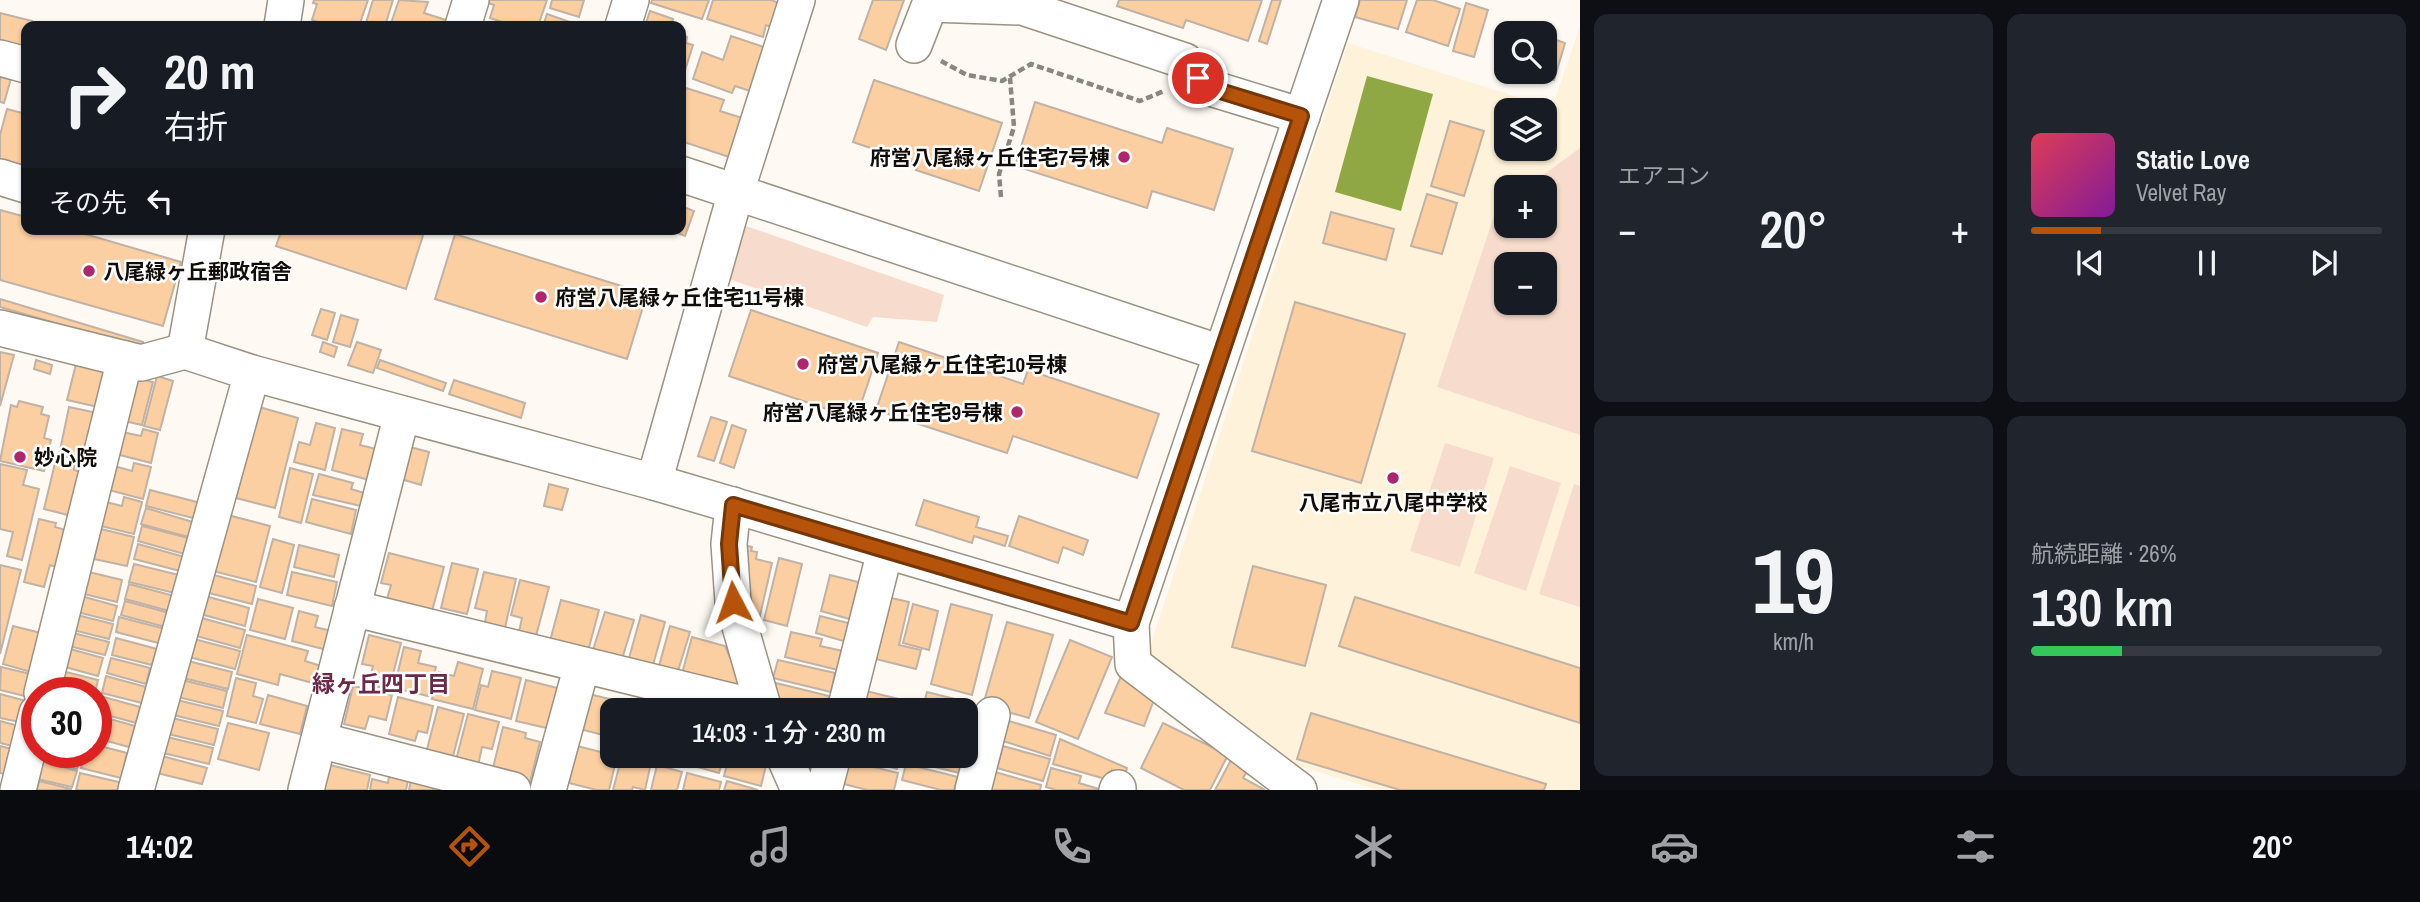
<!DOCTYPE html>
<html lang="ja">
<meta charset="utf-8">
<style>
:root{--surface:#171b24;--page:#20242c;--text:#f1f3f6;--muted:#9ea1a6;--line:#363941;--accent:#b45309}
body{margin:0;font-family:"Archivo Narrow","Noto Sans JP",sans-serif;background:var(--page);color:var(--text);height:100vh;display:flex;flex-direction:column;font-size:26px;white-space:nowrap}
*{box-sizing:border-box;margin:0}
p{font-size:23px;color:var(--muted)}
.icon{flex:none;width:38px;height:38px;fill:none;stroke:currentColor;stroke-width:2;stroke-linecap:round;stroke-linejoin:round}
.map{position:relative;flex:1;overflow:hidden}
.details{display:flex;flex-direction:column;gap:14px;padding:14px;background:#0d0f14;width:840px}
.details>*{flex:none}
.hud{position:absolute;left:21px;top:21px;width:665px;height:214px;border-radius:14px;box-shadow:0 2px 5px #0004;background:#171b24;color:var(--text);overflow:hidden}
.buttons{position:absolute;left:1494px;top:21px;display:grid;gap:14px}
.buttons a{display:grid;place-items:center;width:63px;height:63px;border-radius:14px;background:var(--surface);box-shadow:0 2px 5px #0004;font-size:35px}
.speed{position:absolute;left:21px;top:677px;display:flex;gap:14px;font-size:35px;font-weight:700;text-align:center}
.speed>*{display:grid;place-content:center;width:91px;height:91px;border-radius:50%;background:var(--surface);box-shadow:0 2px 5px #0004;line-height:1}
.speed .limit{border:10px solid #d22;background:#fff;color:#111}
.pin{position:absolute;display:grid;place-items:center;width:60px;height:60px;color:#fff;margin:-30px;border:4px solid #fff;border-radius:50%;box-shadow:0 2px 7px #0007}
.me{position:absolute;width:77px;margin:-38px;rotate:356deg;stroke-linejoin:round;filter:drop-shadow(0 0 5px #0008)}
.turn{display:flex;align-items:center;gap:24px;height:147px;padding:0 28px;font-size:32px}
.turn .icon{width:91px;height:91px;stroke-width:2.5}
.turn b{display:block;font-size:49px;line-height:60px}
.then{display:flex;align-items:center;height:66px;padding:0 28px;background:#0003;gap:14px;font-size:26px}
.big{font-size:52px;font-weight:600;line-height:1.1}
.details .card{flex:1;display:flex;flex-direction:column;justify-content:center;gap:10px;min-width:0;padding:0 24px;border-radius:14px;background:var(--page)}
.details .dial{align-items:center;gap:0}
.dial b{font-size:91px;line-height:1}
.song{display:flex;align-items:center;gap:21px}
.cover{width:84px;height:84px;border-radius:10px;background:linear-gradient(135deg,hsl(350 70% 55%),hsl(290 70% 35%))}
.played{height:7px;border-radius:4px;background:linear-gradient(90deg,var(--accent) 20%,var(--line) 20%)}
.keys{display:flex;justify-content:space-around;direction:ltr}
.heat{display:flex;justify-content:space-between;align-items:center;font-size:38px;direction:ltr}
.charge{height:10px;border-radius:5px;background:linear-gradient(90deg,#34c759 26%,var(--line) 0)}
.details .tiles{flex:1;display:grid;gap:14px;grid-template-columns:repeat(2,1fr)}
.trip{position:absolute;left:600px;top:698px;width:378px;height:70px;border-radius:14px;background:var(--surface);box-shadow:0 2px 5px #0004;font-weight:600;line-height:70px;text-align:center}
.menu{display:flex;height:112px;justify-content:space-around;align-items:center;background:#090b0e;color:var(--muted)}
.menu .icon{width:49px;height:49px}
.menu .on{color:var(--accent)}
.menu b{font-size:32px;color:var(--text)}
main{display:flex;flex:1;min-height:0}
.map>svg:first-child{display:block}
</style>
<main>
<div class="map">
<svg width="1580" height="790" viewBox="0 0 1580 790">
<rect width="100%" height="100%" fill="#fefaf3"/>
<path fill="#fff2da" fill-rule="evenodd" d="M1580,26V790H1378L1272,758L1148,653L1348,43L1552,108ZM1507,110H1545V149H1507ZM1507,187H1545V226H1507ZM1507,264H1545V303H1507Z"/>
<g fill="#f7dbcc" fill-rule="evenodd">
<path d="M1580,148V435L1437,387L1496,210L1507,203V226H1545V187H1527ZM1507,264H1545V303H1507Z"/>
<path d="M746,226L944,295L937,322L873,317L867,327L726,278L740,232Z"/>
<path d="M1445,443L1494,458L1460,567L1410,551Z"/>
<path d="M1510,466L1561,483L1526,591L1474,573Z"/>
<path d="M1574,484L1580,486V607L1539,594Z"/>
</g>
<path fill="#90a844" d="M1367,76L1433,94L1401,211L1335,192Z"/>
<g fill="#fccfa2" stroke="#c0b2a5" stroke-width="2">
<path d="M314,0H368L359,26H329L312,20L317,4L313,3Z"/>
<path d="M373,0H393L385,26H365Z"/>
<path d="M399,0L428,2L424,13L446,20L444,26H390Z"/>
<path d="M489,0H547L538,26H514L490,18L494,5L488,3Z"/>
<path d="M552,0H584L579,17L550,8Z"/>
<path d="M652,0H709L702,19L651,3Z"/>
<path d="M713,0H771L779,3L772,27L766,25L763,37L707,19Z"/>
<path d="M873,0H904L886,50L859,39Z"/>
<path d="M1119,0H1262L1248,41L1186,20L1183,28L1117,6Z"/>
<path d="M1272,0H1281L1267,44L1259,41Z"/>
<path d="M1360,0H1407L1398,29L1355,17Z"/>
<path d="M1417,0H1433L1460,9L1448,46L1406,32Z"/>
<path d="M1466,3L1488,10L1474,57L1453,51Z"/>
<path d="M650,11L673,19L671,26H645Z"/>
<path d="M0,13L32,21L31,26H26L25,48L0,41Z"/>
<path d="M547,14L581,26H543Z"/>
<path d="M681,34L687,37L686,43L693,45L682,80Z"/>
<path d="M731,36L764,47L750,91L735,86L732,93L693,79L702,52L723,60Z"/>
<path d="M1551,38L1565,43L1554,80L1526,72H1545V44L1549,45Z"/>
<path d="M0,71L12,75L4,103L0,102Z"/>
<path d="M874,80L1002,123L979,191L916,170L918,164L853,142Z"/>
<path d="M686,88L724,100L720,111L742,118L729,157L681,141V103Z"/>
<path d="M1035,102L1162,143L1167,128L1233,149L1214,210L1152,191L1147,208L1015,166Z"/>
<path d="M7,109L26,114V152L22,166L0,160V135Z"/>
<path d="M1450,121L1484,131L1464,196L1431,186Z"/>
<path d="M1427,194L1457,203L1442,254L1411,246Z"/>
<path d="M681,206L694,211L685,236L668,229H681Z"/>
<path d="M0,210L26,217V229H68L181,262L163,326L0,280Z"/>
<path d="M1331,212L1394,229L1386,260L1323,243Z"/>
<path d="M282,229H425L406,289L276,246Z"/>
<path d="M455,234L647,294L627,359L435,299Z"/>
<path d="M0,299L143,342L142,348L0,307Z"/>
<path d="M1295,302L1405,334L1361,483L1252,451Z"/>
<path d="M321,309L335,313L327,340L312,335Z"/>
<path d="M751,310L878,353L856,419L729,376Z"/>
<path d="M341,315L358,320L350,347L333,342Z"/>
<path d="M323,342L337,347L334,357L320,352Z"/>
<path d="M357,342L381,350L373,373L348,365Z"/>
<path d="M899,342L1023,384L1028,370L1159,414L1137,478L1013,436L1007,453L876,410Z"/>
<path d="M0,352L14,355L0,406Z"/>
<path d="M36,360L52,365L50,374L34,369Z"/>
<path d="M77,360L116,369L107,409L67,400Z"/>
<path d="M380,360L446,383L443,391L377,368Z"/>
<path d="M157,376L173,381L160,430L144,426Z"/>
<path d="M140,379L153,382L142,425L124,421L133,383Z"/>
<path d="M454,380L525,403L521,418L449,394Z"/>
<path d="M19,401L43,407L41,414L49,416L44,438L51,440L44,471L0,461L11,405L17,407Z"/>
<path d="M69,407L102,414L88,461L59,455Z"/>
<path d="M259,407L298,418L275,508L236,498Z"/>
<path d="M711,417L727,422L714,461L698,456Z"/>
<path d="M316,423L335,428L325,470L294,462L299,442L310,445Z"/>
<path d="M732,425L746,430L734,468L720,463Z"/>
<path d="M143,429L158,433L151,463L116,454L122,432L141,436Z"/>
<path d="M342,429L363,434L360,445L376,449L369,480L332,470Z"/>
<path d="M410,447L429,452L421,485L401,479Z"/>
<path d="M56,459L75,464L74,470L86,473L76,517L44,509Z"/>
<path d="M134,463L151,467L143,499L109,490L114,466L132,471Z"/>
<path d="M0,464L27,470L23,485L39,489L22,560L7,556L13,532L0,529Z"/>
<path d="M290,468L313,474L301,523L279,517Z"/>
<path d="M319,474L353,483L351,489L364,493L361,506L313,495Z"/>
<path d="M549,484L568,489L562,510L544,506Z"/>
<path d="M150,490L201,503L197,519L146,506Z"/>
<path d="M124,497L142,502L134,534L101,526L106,502L122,506Z"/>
<path d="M312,499L356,510L351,534L306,522Z"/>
<path d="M924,500L979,517L976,527L1008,536L1005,546L974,536L972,543L916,525Z"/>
<path d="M146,508L196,523L192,538L141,524Z"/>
<path d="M224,514L270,526L256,582L209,570Z"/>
<path d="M1019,516L1088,540L1083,555L1063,547L1058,563L1009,546Z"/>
<path d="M39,519L56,523L55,527L69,531L60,568L50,565L44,587L24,582Z"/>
<path d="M142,526L192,539L188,555L138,541Z"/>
<path d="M101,529L134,537L127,566L94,559Z"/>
<path d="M273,539L294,545L282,593L260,587Z"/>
<path d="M138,544L188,558L184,572L134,559Z"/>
<path d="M740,544L752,547L751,551L757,552L756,559L772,563L759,620L746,617Z"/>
<path d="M299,545L339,555L334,577L294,567Z"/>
<path d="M389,553L444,567L432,611L387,599L391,585L381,583Z"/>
<path d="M779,558L802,564L787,626L764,620Z"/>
<path d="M452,563L478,569L467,614L441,608Z"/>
<path d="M134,564L183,576L179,594L129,582Z"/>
<path d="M0,565L21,570L0,654Z"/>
<path d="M1253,566L1326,585L1305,666L1232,647Z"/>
<path d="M89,572L122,580L117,602L84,594Z"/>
<path d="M292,572L337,582L332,606L287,595Z"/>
<path d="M484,572L516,579L504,632L484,628L487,611L475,608Z"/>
<path d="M210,574L256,586L252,604L205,592Z"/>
<path d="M830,575L862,583L853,620L821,611Z"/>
<path d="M520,580L549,587L536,636L519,632L522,618L511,615Z"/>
<path d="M129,584L178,597L173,612L125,599Z"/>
<path d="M81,596L117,606L113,621L77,612Z"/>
<path d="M205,596L249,608L245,626L200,614Z"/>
<path d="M887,597L909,602L899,645L921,650L916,669L872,658Z"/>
<path d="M1355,597L1580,668V723L1339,646Z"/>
<path d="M258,599L293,608L285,639L250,630Z"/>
<path d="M561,600L599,610L588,651L550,641Z"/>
<path d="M125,601L173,614L169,628L121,615Z"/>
<path d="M913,604L938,611L929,650L903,643Z"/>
<path d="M951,604L992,615L972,695L931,684Z"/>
<path d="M299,611L318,616L315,627L336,632L331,651L292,641Z"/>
<path d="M605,612L634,620L621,662L592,653Z"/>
<path d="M77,615L113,624L109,639L73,630Z"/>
<path d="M641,615L665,622L653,665L629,658Z"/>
<path d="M820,616L852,624L847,642L816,633Z"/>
<path d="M119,617L169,630L166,645L116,632Z"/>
<path d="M198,617L245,630L240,648L193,635Z"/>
<path d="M1007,622L1053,635L1029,718L983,705Z"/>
<path d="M13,626L45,634L35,673L3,664Z"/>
<path d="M670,626L690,632L678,671L659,666Z"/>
<path d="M791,632L822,639L820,646L843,651L838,670L785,657Z"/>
<path d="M73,633L109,642L105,655L69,646Z"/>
<path d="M247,635L308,651L305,661L321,666L316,684L280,674L278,685L237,674Z"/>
<path d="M369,635L401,643L389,690L368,684L373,666L362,664Z"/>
<path d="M692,637L725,646L740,681L732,690L681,677Z"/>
<path d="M116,638L157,649L152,665L112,655Z"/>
<path d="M194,639L240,651L235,669L189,657Z"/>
<path d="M1070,640L1112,657L1078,739L1036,722Z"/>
<path d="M404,647L421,651L418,663L436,667L428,696L394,688Z"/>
<path d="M70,649L103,658L98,676L65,667Z"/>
<path d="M111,658L150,668L146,684L107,673Z"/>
<path d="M778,660L835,673L831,692L773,678Z"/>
<path d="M188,661L232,672L228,689L183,678Z"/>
<path d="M458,662L483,669L473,709L432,699L439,672L454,676Z"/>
<path d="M1,667L39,676L33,698L0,690Z"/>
<path d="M62,671L98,680L95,693H83L58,687Z"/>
<path d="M492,671L521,678L511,719L475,710L481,685L488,687Z"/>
<path d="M106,676L146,687L142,703L102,693Z"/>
<path d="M1121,676L1157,692L1144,726L1105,713Z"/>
<path d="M236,678L256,683L253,696L263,699L256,723L227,716Z"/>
<path d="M182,680L227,691L223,708L178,697Z"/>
<path d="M526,680L561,689L551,729L516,721Z"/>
<path d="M776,683L829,696L826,710H805L772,703Z"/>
<path d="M353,686L392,695L386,720L369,716L365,729L344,724Z"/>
<path d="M866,691L915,703L913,710H871L862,708Z"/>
<path d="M927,692L971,703L967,718L966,710H936L923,707Z"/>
<path d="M0,694L30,702L25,723L0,718Z"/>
<path d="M589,694L630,704L629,710H612V744L602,742L603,735L580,729Z"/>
<path d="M268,695L307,706L300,734L260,724Z"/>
<path d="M100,696L140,707L136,723L96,712Z"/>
<path d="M398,697L433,706L427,733L418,731L415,741L389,734Z"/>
<path d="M177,700L223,711L219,726L173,715Z"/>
<path d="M647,702L671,708V710H645Z"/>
<path d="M438,707L464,714L452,760L426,753Z"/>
<path d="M1311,713L1546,784L1544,790H1400L1297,759Z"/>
<path d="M468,714L499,722L492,749L482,747L478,766L456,760Z"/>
<path d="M96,715L135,726L129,747L96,738Z"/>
<path d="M172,718L218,729L214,745L168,734Z"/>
<path d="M0,721L26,728L21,748L0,743Z"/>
<path d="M1009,721L1056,735L1050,756L1003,741Z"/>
<path d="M228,723L269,733L259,770L218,759Z"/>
<path d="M1163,723L1228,755L1210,790H1184L1141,768Z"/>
<path d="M503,727L526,733L525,738L540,742L530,782L492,772Z"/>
<path d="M167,737L213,748L209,764L163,753Z"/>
<path d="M1060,739L1127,768L1125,775L1112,770L1109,780L1053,764Z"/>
<path d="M96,745L127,753L121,778L81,768L85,752H96Z"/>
<path d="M0,746L20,751L14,776L0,773Z"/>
<path d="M577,746L617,756L609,790H597L569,783Z"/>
<path d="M1003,746L1050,759L1043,781L997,768Z"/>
<path d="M46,752L82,753L77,769L44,760Z"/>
<path d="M162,756L207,768L202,784L157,773Z"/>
<path d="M622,756L651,763L645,790L633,787L632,790H613Z"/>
<path d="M664,756H692L689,767L663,761Z"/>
<path d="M697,756H724L719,773L694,766Z"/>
<path d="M729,756H752L767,761L761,786L724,776Z"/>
<path d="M850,756H901L897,769Z"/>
<path d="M908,756H953L963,759L959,773L907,760Z"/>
<path d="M1231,760L1248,770L1243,778L1265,790H1215Z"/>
<path d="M42,761L77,771L72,787L37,779Z"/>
<path d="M849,761L898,773L894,790H867L844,784Z"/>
<path d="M906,764L958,777L954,790H941L902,780Z"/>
<path d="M330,765L370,775L367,790H324Z"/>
<path d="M657,765L682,772L677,790H651Z"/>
<path d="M1051,768L1081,776L1079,783L1102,790H1056L1046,787Z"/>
<path d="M995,772L1041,785L1040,790H990Z"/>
<path d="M80,773L123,783L121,790H76Z"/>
<path d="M687,773L721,782L719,790H683Z"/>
<path d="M389,776L408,780L406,790H370L372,779L388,783Z"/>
<path d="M411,780L436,787L435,790H409Z"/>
<path d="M39,781L71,789V790H37Z"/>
<path d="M727,781L758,790H724Z"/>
</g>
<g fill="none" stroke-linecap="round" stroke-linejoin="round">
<g stroke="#9a9282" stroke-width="38">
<g id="minor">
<path d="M282,26L286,0"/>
<path d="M463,26L471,0"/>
<path d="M623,26L631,0"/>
<path d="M914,45L930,4L1022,7L1185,61L1204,86L1302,116"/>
<path d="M0,58L26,65"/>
<path d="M681,174L1221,353"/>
<path d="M0,177L26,185"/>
<path d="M0,328L141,363L185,351L252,373L654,482L1131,623L1341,0"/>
<path d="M185,351L207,229"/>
<path d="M654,482L736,192L797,0"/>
<path d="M733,505L729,544L733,602L764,710"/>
<path d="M352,608L763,709"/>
<path d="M1131,623L1133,664L1299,790"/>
<path d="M42,693L125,359"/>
<path d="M845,710L885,551"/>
<path d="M319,740L513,790"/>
<path d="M784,756L799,790"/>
<path d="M18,790L37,713"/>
<path d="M136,790L252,373"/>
<path d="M306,790L402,414"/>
<path d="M548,790L582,665"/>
<path d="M824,790L833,756"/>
<path d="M973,790L992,715"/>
<path d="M1117,790L1118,788"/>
</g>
</g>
<g stroke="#8a8781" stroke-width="4.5" stroke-dasharray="7 3.5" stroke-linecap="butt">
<path d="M941,61L967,75L1002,81L1031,64L1140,101L1164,91"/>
<path d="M1001,197L999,174L1014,127L1010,78"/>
</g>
<use href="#minor" stroke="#fff" stroke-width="35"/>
</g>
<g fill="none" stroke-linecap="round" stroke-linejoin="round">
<g stroke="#753606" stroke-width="18">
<path id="route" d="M733,602L729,544L733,505L1131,623L1301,116L1204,86L1198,78"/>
</g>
<use href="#route" stroke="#b45309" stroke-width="12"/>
</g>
<g fill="#ae276d" stroke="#fff" stroke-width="2.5">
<circle cx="1124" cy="157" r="7"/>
<circle cx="89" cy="271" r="7"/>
<circle cx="541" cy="297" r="7"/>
<circle cx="803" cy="364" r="7"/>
<circle cx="1017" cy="412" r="7"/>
<circle cx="20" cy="457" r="7"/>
<circle cx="1393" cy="478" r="7"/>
</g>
<g text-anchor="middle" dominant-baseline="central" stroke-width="5" stroke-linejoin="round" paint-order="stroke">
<g font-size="21" font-weight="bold" fill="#100d08" stroke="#fff" text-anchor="start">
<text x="1110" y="157" text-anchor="end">府営八尾緑ヶ丘住宅7号棟</text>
<text x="103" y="271">八尾緑ヶ丘郵政宿舎</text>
<text x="555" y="297">府営八尾緑ヶ丘住宅11号棟</text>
<text x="817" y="364">府営八尾緑ヶ丘住宅10号棟</text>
<text x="1003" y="412" text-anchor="end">府営八尾緑ヶ丘住宅9号棟</text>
<text x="34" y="457">妙心院</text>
<text x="1393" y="502" text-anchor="middle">八尾市立八尾中学校</text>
</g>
<g font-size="23" font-weight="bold" fill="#6a2947" stroke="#fff">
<text x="381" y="683">緑ヶ丘四丁目</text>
</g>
</g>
</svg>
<div class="buttons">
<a><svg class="icon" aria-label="search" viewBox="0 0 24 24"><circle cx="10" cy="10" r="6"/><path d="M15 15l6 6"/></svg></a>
<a><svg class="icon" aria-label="layers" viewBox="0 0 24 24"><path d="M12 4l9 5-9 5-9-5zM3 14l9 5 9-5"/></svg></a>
<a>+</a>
<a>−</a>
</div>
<div class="speed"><div class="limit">30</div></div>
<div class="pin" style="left:1198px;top:78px;background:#d93025"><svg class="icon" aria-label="arrive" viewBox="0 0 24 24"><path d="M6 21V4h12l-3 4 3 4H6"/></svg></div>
<svg class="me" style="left:733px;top:602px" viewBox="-20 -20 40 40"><path d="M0-17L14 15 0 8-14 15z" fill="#b45309" stroke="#fff" stroke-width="4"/></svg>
<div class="trip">14:03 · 1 分 · 230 m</div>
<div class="hud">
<div class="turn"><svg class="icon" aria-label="right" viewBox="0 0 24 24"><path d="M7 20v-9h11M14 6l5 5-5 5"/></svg><div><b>20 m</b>右折</div></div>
<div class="then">その先<svg class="icon" aria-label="left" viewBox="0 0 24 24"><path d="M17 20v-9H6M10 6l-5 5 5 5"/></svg></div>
</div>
</div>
<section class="details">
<div class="tiles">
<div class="card"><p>エアコン</p>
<div class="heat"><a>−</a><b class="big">20°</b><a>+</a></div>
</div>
<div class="card">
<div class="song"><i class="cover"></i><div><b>Static Love</b><p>Velvet Ray</p></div></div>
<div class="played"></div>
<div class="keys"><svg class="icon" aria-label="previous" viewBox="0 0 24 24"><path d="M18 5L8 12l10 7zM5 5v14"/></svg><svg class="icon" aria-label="pause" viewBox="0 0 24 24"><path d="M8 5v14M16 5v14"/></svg><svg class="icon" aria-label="next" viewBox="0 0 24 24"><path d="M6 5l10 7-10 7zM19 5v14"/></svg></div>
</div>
<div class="card dial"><b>19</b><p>km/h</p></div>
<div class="card"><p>航続距離 · 26%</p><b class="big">130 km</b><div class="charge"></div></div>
</div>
</section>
</main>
<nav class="menu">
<b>14:02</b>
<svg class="icon on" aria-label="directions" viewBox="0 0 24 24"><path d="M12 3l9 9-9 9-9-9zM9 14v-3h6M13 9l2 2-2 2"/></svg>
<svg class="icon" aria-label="music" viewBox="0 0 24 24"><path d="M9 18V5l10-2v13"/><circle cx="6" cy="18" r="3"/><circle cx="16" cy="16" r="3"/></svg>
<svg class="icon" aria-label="phone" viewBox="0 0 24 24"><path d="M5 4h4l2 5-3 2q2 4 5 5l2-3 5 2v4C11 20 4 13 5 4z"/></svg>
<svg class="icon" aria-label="climate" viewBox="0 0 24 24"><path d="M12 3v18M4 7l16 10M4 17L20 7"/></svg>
<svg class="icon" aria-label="car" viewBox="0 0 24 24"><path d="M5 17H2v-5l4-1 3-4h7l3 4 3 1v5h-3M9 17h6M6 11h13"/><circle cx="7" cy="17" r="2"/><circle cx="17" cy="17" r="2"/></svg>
<svg class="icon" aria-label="filters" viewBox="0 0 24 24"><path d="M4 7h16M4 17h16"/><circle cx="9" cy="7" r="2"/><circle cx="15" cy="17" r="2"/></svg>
<b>20°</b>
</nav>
